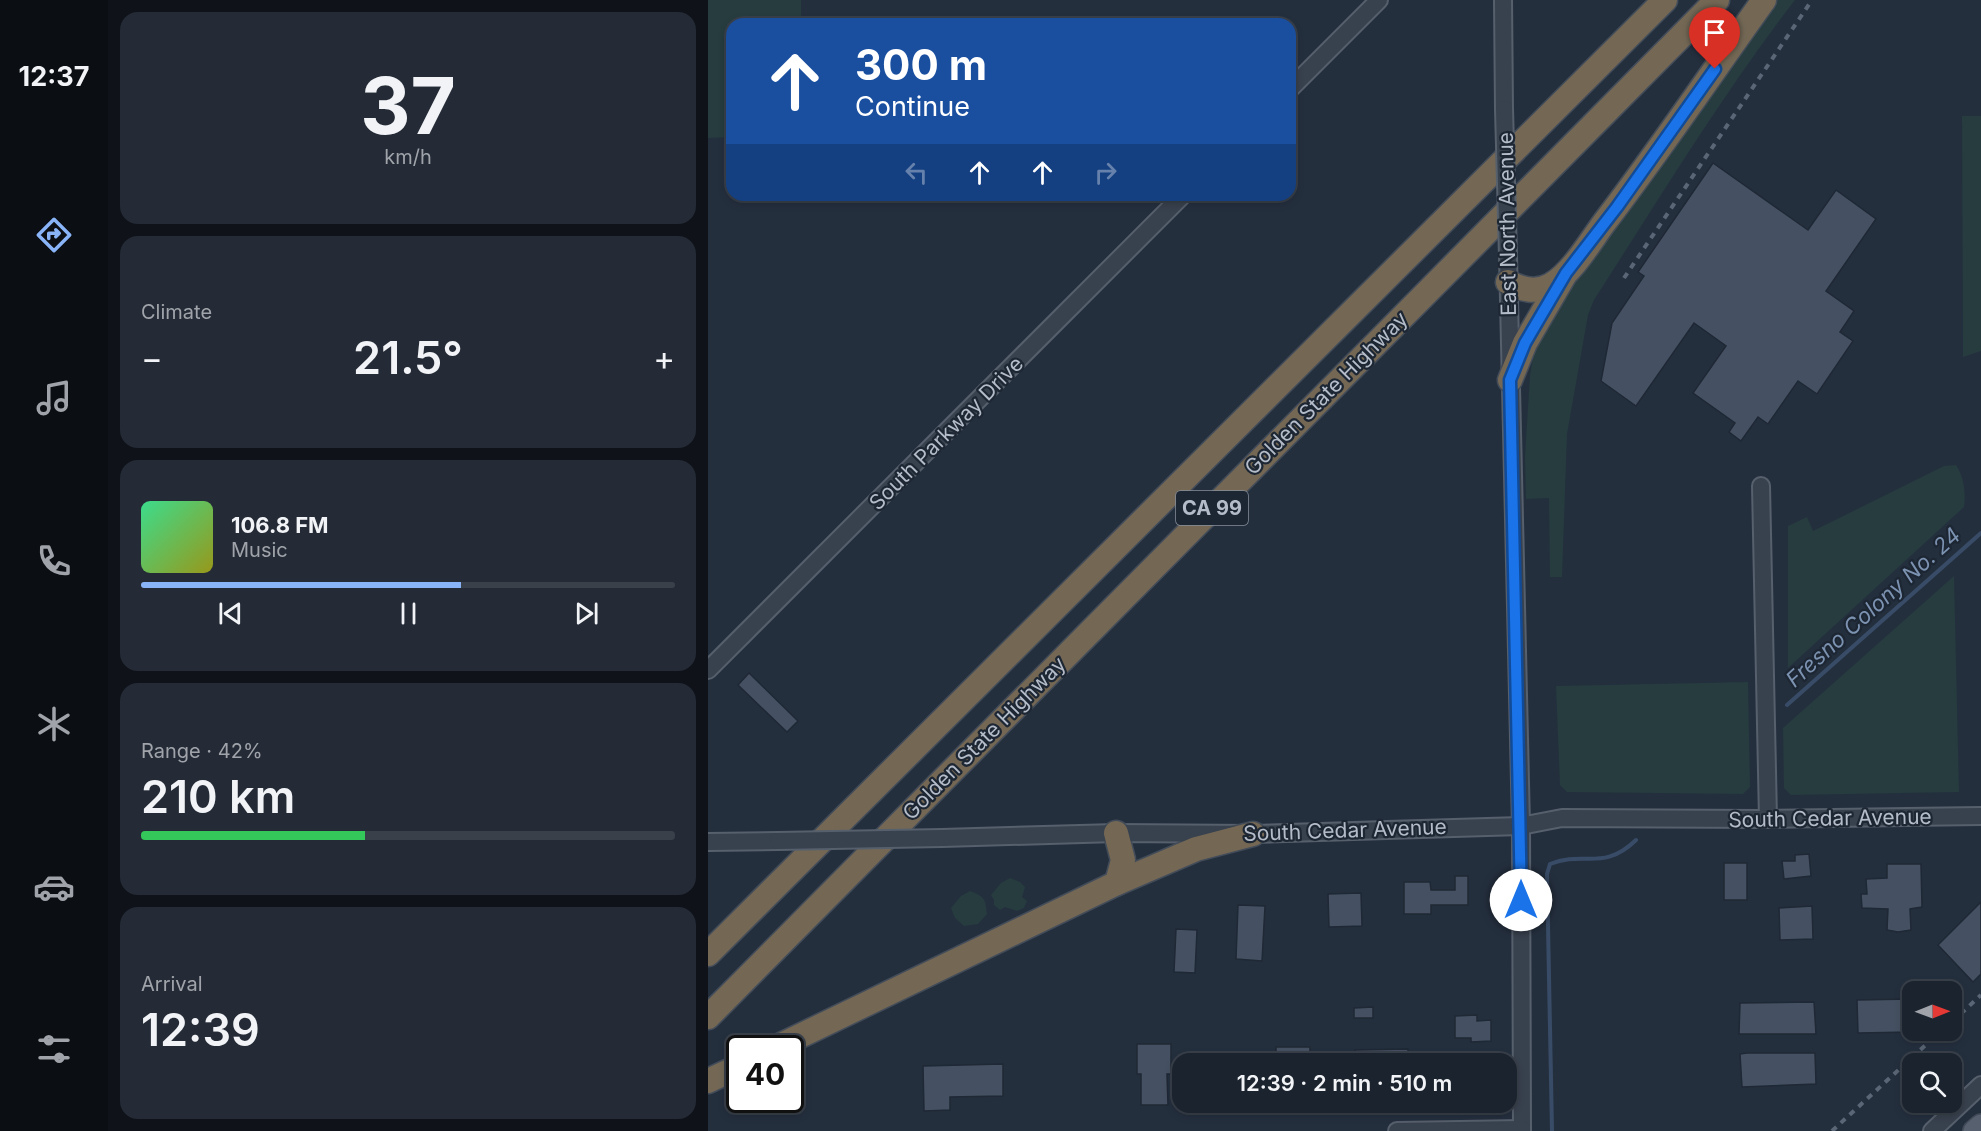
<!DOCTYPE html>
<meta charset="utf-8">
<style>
:root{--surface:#1b232e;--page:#242b36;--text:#f1f3f6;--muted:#a0a4aa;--line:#39404a;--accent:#8ab4f8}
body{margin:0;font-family:Inter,sans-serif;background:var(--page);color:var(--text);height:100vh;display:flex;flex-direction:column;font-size:22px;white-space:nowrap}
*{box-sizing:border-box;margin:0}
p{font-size:20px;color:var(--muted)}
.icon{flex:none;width:33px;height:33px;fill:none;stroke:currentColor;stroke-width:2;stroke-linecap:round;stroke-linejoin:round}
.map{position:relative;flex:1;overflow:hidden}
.sheet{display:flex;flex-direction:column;gap:12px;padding:12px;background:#0f1319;width:600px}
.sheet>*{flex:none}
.hud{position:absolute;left:18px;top:18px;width:570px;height:183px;border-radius:18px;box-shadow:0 3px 9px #0003,0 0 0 2px var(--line);background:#1a4fa0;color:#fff;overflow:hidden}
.needle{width:39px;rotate:89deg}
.fabs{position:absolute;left:1194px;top:981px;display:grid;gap:12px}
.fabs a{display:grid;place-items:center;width:60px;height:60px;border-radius:12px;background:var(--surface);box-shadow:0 3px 9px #0003,0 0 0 2px var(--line);font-size:30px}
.speed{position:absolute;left:18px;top:1035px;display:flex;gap:12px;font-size:30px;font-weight:700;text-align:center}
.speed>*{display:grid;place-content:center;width:78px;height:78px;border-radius:50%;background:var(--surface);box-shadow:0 3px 9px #0003,0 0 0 2px var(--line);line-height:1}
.speed .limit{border:3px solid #111;border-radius:9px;background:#fff;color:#111}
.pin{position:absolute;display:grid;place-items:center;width:51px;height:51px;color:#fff;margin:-62px -26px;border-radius:50% 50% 50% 0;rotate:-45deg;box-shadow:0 0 6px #0007}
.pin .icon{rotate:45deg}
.me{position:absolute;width:66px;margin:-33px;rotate:0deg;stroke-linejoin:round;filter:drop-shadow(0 0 4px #0008)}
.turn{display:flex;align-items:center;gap:21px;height:126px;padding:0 30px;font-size:27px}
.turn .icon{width:78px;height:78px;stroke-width:2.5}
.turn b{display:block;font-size:42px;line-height:51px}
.lanes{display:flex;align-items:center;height:57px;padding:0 30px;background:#0003;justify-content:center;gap:30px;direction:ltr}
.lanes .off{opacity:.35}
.big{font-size:45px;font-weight:600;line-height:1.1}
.sheet .card{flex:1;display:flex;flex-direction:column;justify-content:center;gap:9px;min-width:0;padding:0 21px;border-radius:18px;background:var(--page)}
.sheet .dial{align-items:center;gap:0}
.dial b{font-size:78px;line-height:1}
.song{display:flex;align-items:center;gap:18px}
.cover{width:72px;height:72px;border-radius:9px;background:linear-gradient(135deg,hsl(150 70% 55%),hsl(60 70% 35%))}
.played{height:6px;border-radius:3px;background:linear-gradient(90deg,var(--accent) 60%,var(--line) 60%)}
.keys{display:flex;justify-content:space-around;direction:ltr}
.heat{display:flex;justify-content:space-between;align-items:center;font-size:33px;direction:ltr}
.charge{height:9px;border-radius:4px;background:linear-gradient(90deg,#34c759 42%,var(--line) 0)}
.trip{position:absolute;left:464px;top:1053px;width:345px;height:60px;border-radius:18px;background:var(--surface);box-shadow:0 3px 9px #0003,0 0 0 2px var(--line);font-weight:600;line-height:60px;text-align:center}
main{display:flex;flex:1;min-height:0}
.tabs{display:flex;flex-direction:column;width:108px;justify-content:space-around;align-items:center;background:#0b0e12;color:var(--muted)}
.tabs .icon{width:42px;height:42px}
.tabs .current{color:var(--accent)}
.tabs b{font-size:27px;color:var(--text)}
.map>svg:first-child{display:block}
</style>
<main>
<nav class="tabs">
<b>12:37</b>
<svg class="icon current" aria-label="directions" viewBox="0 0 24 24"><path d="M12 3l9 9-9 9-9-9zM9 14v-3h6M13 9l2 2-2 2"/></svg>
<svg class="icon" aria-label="music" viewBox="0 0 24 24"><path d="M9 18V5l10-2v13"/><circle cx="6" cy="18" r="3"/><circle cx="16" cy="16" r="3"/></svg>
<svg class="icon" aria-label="phone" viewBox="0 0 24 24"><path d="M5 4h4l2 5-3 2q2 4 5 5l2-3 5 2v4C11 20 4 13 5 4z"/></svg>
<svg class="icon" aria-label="climate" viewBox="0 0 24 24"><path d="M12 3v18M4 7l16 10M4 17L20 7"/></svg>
<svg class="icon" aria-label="car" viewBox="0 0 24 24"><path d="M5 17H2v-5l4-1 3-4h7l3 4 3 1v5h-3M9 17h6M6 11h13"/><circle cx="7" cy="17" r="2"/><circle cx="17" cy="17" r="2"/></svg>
<svg class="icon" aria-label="filters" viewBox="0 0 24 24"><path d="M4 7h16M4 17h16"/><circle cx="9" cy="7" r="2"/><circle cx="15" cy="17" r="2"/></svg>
</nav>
<section class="sheet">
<div class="card dial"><b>37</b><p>km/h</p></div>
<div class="card"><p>Climate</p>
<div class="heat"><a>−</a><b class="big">21.5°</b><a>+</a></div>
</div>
<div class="card">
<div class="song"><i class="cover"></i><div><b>106.8 FM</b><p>Music</p></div></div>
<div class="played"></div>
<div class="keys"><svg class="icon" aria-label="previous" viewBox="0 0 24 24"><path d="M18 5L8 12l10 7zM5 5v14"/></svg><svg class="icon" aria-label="pause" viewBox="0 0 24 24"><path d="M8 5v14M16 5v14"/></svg><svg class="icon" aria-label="next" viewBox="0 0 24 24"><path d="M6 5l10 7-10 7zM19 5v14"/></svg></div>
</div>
<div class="card"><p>Range · 42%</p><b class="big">210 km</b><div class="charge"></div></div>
<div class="card"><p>Arrival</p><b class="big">12:39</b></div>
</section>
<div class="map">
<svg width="1273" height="1131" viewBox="0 0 1273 1131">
<rect width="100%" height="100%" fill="#242f3e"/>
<g fill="#263c3f">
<path d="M0,0H93V24H24V137L0,138Z"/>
<path d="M1066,0H1087C1014,95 951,199 886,300L880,315L859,434L854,577H842L841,498L818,499L817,457L822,375L826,351L854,299Z"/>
<path d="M1254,116H1273V351L1255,357Z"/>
<path d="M1248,465C1256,477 1258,493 1256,507L1080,668V526L1099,517L1105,531L1236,466Z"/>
<path d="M1246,576L1251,792L1083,795L1076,788L1075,728Z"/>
<path d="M1040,682L1042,787L1035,794L859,792L852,785L848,686Z"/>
<path d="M302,878L312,882L317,887L314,897L319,901L316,908L309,911L297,907L292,910L286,905V900L283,895L293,883Z"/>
<path d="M262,891C277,897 277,898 279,914L270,924L256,926L247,918L243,908L253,896Z"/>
</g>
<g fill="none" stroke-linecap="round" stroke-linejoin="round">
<g stroke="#394c67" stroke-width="4">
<path d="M1079,705L1273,533"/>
<path d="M844,1131L839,874L842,864C876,850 895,872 928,840"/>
</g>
</g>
<g fill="#455162" stroke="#1f2835" stroke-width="1.5">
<path d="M1005,163L1100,230L1128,190L1168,219L1118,291L1146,311L1132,332L1145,341L1109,394L1090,381L1060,424L1050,417L1033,441L1021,432L1027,423L985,393L1018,346L986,323L928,406L893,381L904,323L936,276L930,272Z"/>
<path d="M41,673L90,721L79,732L30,685Z"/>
<path d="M1101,854L1103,876L1076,879L1074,861H1087V855Z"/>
<rect x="1016" y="863" width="23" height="37"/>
<path d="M1179,864H1213L1214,907L1202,909L1203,930L1190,932L1179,930L1180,909L1154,908L1153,894H1159L1158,879L1179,878Z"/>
<path d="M747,876H760V905H723V914H696V882H722L723,890H747Z"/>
<path d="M653,893L654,926L621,927L620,894Z"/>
<path d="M1273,902V974L1265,982L1230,945Z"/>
<path d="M530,905L557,906L554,961L528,959Z"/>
<path d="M1104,906L1105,939L1072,940L1071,908Z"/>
<path d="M468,929L489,930L487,973L466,972Z"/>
<path d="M1203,999V1032L1150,1033L1149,1000Z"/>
<path d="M1106,1002L1108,1034H1031L1032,1003Z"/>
<path d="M665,1007V1018H646V1008Z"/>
<path d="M769,1015V1021L783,1020V1041L763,1042V1038H747V1016Z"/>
<path d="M429,1044H463V1074H459L460,1105H433V1074H429Z"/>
<rect x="568" y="1047" width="34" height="17"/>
<path d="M700,1049V1064H647V1050Z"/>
<path d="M1039,1053H1107L1108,1084L1034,1087L1032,1054Z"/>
<path d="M295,1064V1096L242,1097V1110L216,1111L215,1066Z"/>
</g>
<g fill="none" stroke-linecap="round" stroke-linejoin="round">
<g stroke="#565f6c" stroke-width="20">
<g id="minor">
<path d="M795,0L796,109"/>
<path d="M582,89L671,0"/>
<path d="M800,256L813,826L814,1131"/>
<path d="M1053,486L1060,819"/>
<path d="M0,670L475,195"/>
<path d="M234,838L408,833L545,834L813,826L854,818L1052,819L1273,816"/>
<path d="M0,842L70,841"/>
<path d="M689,1131L814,1129"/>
<path d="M1224,1131L1273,1085"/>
</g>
</g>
<g stroke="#414a57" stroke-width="24">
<path id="major" d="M1266,1131L1273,1125"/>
</g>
<g stroke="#434c59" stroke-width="27">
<g id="highway">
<path d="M800,282C814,290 829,293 843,285C864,273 882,242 896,223C952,150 1003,74 1056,0"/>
<path d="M802,380L817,343L856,276"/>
<path d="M408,833L415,860L409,883"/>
<path d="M0,954L957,0"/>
<path d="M0,1017L1009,0"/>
<path d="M67,1048L409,883L488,849L545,834"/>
<path d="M0,1081L32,1066"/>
</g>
</g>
<use href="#minor" stroke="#38414e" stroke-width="16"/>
<use href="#major" stroke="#56606e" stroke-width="21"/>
<use href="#highway" stroke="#746855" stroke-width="24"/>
<g stroke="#5a6575" stroke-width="4" stroke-dasharray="6 6" stroke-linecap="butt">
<path d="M916,278L1104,0"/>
<path d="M1244,1022L1273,995"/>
<path d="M1124,1131L1234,1030"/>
</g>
<g stroke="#565f6c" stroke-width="20" stroke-linecap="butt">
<g id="minor-bridge">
<path d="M796,109L800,256"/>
<path d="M70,841L234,838"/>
</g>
</g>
<use href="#minor-bridge" stroke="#38414e" stroke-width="16"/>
</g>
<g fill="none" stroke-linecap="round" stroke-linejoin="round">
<g stroke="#114b97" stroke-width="15">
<path id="route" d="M813,900L802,380L817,343L858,273L909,207L1007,69"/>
</g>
<use href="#route" stroke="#1a73e8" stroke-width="10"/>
</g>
<g text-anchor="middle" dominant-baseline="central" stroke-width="4.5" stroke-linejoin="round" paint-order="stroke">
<rect fill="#1d2633" stroke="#878f9c" stroke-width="1.5" x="468" y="491" width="72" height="34" rx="4.5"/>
<g font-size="20" font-weight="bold" fill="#b4bcc9">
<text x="504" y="508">CA 99</text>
</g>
<g font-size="21" fill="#b4bcc9" stroke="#1d2633">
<text transform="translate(799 224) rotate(-91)">East North Avenue</text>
<text transform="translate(618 393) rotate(-45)">Golden State Highway</text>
<text transform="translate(238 433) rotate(-45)">South Parkway Drive</text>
<text transform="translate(276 738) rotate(-45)">Golden State Highway</text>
<text transform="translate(1122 818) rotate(-1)">South Cedar Avenue</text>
<text transform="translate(637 830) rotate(-2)">South Cedar Avenue</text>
</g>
<g font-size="22" font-style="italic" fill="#7c92b1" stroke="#1d2633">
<text transform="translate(1165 607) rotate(-42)">Fresno Colony No. 24</text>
</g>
</g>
</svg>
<div class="fabs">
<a><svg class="needle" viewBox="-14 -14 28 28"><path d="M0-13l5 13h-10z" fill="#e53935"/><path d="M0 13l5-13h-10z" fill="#a0a4aa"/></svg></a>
<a><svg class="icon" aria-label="search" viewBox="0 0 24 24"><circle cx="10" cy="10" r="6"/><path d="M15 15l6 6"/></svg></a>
</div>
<div class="speed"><div class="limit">40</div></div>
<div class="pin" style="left:1007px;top:69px;background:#d93025"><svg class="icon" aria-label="arrive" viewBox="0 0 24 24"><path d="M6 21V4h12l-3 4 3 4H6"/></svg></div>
<svg class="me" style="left:813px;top:900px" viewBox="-20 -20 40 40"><circle r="19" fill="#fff"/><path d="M0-13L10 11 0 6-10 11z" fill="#1a73e8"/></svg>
<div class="trip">12:39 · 2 min · 510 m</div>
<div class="hud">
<div class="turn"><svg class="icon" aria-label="ahead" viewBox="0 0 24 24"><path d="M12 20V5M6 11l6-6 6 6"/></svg><div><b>300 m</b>Continue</div></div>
<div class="lanes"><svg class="icon off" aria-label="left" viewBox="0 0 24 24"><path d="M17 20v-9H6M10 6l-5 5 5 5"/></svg><svg class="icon" aria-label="ahead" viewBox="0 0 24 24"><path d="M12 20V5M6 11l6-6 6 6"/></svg><svg class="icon" aria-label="ahead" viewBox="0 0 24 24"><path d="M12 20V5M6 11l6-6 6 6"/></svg><svg class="icon off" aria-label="right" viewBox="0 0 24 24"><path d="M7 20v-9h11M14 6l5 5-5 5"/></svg></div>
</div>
</div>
</main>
